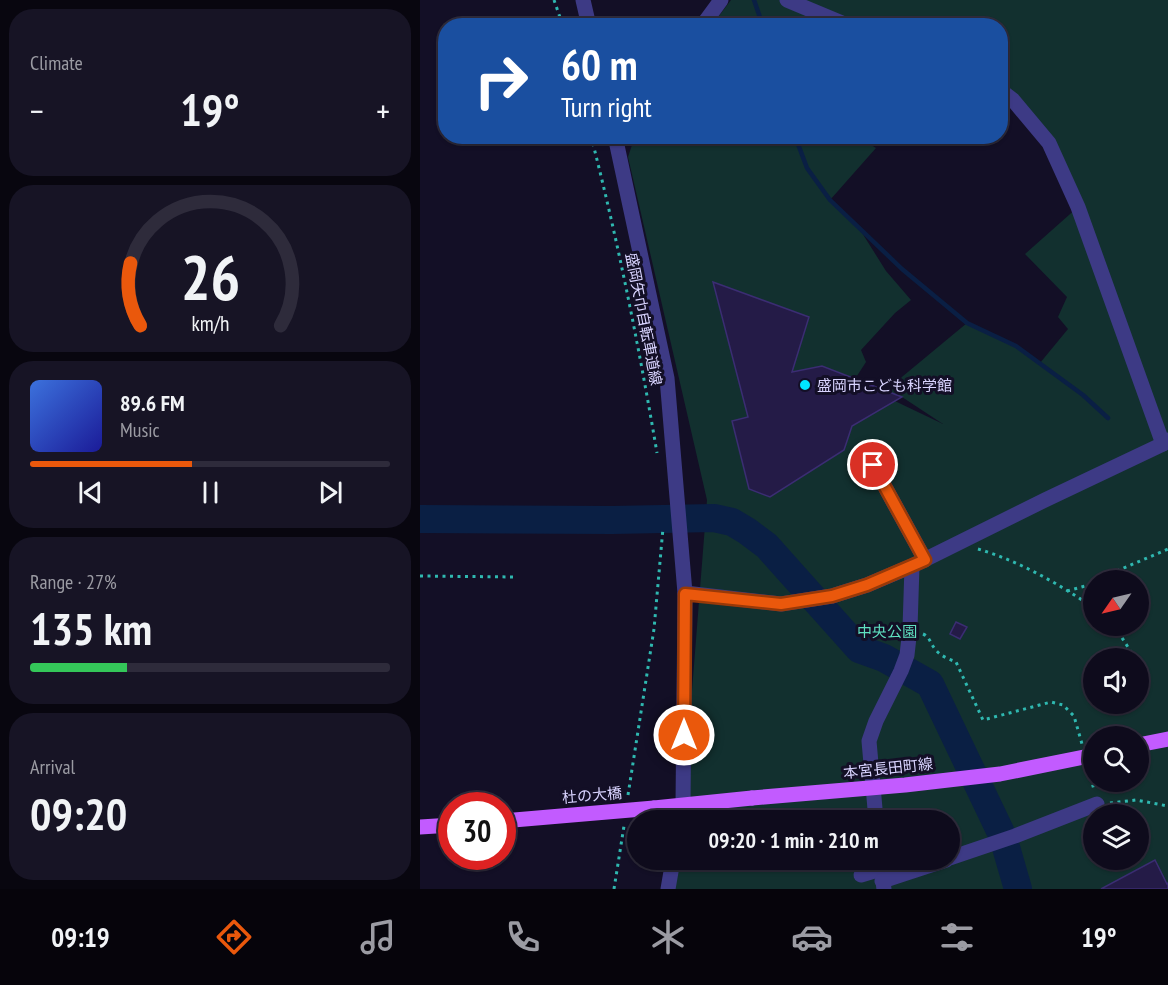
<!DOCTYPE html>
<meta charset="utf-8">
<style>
:root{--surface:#0e0b1c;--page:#171425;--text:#f1f3f6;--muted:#9b9ba3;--line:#2e2b3b;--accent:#ea580c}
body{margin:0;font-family:"PT Sans Narrow","Noto Sans JP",sans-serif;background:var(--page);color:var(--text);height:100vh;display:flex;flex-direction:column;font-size:22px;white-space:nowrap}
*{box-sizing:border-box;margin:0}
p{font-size:20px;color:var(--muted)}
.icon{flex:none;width:33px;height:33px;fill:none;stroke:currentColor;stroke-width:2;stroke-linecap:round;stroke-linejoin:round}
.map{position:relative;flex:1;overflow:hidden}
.details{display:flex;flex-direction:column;gap:9px;padding:9px;background:#08060f;width:420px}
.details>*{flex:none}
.top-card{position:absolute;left:18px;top:18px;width:570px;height:126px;border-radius:24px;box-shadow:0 2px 4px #0004,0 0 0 2px var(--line);background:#1a4fa0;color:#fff;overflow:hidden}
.needle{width:39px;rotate:236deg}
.controls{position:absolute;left:663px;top:570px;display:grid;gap:12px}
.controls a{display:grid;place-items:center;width:66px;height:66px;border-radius:50%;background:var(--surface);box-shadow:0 2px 4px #0004,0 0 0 2px var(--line);font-size:30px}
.speed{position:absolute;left:18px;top:792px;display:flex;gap:12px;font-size:30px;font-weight:700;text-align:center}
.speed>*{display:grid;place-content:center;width:78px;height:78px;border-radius:50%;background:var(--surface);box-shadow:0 2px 4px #0004,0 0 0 2px var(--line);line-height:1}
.speed .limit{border:9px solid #d22;background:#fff;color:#111}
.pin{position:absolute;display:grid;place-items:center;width:51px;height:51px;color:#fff;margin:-26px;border:3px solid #fff;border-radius:50%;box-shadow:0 2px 6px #0007}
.me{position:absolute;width:66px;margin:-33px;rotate:0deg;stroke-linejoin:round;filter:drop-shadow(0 0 4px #0008)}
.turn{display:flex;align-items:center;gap:21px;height:126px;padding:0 24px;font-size:27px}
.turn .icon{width:78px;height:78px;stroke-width:2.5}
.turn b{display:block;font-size:42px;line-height:51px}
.big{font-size:45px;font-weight:700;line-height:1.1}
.details .tile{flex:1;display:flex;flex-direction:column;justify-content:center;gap:9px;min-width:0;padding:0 21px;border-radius:24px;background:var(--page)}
.details .dial{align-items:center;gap:0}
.dial svg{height:156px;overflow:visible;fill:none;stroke:var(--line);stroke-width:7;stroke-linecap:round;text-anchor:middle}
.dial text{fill:var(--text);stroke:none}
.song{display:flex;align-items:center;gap:18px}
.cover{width:72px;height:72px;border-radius:9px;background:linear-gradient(135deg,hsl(220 70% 55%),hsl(240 70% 35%))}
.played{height:6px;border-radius:3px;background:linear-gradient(90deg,var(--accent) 45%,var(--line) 45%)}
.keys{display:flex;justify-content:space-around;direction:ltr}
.heat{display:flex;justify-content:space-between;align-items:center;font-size:33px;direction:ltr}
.charge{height:9px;border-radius:4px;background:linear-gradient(90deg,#34c759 27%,var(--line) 0)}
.trip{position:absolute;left:207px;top:810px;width:333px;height:60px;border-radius:30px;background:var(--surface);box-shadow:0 2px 4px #0004,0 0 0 2px var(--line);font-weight:700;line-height:60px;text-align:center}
.tab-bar{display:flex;height:96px;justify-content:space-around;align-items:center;background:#06040b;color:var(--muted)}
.tab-bar .icon{width:42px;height:42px}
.tab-bar .selected{color:var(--accent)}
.tab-bar b{font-size:27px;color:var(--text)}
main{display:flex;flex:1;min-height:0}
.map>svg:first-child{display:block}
</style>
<main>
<section class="details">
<div class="tile"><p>Climate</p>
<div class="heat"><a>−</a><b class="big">19°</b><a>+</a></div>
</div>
<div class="tile dial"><svg viewBox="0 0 100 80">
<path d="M14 69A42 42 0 1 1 86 69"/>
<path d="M14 69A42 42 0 0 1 9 37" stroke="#ea580c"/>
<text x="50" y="56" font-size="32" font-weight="700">26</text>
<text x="50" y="72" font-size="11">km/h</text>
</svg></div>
<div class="tile">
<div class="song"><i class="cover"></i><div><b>89.6 FM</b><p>Music</p></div></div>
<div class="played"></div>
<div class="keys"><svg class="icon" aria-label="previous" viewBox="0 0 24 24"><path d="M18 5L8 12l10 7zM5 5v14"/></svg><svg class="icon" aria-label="pause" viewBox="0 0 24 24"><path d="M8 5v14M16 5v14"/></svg><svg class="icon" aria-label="next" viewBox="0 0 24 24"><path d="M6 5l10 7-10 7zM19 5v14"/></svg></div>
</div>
<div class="tile"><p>Range · 27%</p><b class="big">135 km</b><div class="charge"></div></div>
<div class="tile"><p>Arrival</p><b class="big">09:20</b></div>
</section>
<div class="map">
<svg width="748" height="889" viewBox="0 0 748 889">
<rect width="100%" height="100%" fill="#130f26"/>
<path fill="#12302f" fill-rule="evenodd" d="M311,0H748V889H248L253,860H530V820H261L263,805L287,500L208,157L215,136L438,137L456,148L410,200L439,228L466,271L491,300L475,313L441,350L446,362L435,379L412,371L523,424L482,397L465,391L547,323L596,346L620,363L648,329L638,317L647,297L605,254L658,207L629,143L581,90L580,26L292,25ZM674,580H718V626H674ZM674,658H718V704H674ZM674,736H718V782H674ZM674,814H718V860H674Z"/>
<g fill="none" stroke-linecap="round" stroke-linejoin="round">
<g stroke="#0a1f44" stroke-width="4.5">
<path d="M334,0L343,26"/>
<path d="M375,136L387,168L410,200L482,269L547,323L596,346L663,395L688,418"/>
</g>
<path stroke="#0a1f44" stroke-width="28" d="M0,519L192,520L294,518L312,522L327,531L347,546L439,649L464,658L510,684L583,837L598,889"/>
</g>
<g fill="#241b47" stroke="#3b2d73" stroke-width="1.5">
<path d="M293,282L389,317L372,372L402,366L482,397L432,426L424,450L350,497L329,489L312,421L328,417Z"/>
<path d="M536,622L547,627L540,639L530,634Z"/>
<path d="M735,860L747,884L748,883V889H681Z"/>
</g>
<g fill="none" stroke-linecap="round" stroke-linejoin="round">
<g stroke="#2fb8b0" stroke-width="3" stroke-dasharray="3 4.5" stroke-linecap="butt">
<path d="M134,0L143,26"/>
<path d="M171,136C198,241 219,347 237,453"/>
<path d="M558,549C599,561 639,584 674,608"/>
<path d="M0,576L97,577"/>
<path d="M676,580L748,549"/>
<path d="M647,591L665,586L674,582"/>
<path d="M693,626L697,630L715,658"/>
<path d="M503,634C510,637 510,643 515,649C520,656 529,659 536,662L563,720L631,702L643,705L654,716L662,744"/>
<path d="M718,667L721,694"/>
<path d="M669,770L674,790"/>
<path d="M208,795L234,629L243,528"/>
<path d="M690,803L716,800L748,806"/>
<path d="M194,889L204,826"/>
</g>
<g stroke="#3d3a85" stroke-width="15">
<path d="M163,0L169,26"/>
<path d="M367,0L429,26"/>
<path d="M282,26L301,0"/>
<path d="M580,90L593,100L629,143L658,207L743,444"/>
<path d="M195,136L247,378L265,593L263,805L261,820"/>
<path d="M453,465L505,560"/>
<path d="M265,593L361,604L412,596L447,585L492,566"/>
<path d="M456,820L449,741L456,721L481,671L487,655L490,628L492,566L625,500L743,444L748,440"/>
<path d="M530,858L595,836L677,804"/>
<path d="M460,860L464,889"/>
<path d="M441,875L461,869"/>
<path d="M462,881L526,860"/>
<path d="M248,889L253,860"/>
</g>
<g stroke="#c25bff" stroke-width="15">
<path d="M718,745L748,739"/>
<path d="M234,808L332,798"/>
<path d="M0,827L32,825"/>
</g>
<g stroke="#c25bff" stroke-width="15">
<path d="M332,798L485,785L580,774L674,755"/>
<path d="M82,821L234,808"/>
</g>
</g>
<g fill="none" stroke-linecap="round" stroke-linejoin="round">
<g stroke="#983908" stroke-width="15">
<path id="route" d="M264,735L265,594L361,604L412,596L447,585L505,560L453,465"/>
</g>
<use href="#route" stroke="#ea580c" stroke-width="10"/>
</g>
<circle fill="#00e5ff" stroke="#130f26" stroke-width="2" cx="385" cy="385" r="6"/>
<g text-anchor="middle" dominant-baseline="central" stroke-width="6" stroke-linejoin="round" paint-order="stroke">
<g font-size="15" fill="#d9d4ff" stroke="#130f26">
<text transform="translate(224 319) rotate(79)">盛岡矢巾自転車道線</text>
<text transform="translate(468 768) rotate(-6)">本宮長田町線</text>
<text transform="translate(172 795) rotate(-5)">杜の大橋</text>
</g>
<g font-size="15" fill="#d9d4ff" stroke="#130f26" text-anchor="start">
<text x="397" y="385">盛岡市こども科学館</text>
</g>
<g font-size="15" fill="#5fe0c0" stroke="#130f26">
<text x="467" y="631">中央公園</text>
</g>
</g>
</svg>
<div class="controls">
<a><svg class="needle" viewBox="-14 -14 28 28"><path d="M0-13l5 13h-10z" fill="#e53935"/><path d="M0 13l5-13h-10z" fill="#9b9ba3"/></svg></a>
<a><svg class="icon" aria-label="sound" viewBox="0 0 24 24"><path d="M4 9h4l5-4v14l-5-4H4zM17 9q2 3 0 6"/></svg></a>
<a><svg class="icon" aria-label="search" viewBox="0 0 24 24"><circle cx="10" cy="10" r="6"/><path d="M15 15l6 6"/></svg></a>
<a><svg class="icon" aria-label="layers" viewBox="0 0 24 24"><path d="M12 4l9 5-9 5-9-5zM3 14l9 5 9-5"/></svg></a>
</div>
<div class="speed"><div class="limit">30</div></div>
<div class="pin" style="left:453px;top:465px;background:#d93025"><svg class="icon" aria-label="arrive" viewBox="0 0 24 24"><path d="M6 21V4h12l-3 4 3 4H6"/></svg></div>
<svg class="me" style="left:264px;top:735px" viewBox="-20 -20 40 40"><circle r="17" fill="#ea580c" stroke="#fff" stroke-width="3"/><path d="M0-11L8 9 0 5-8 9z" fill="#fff"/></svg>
<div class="trip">09:20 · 1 min · 210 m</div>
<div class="top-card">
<div class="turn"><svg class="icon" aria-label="right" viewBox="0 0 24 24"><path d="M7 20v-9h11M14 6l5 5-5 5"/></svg><div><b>60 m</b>Turn right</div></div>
</div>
</div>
</main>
<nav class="tab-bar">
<b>09:19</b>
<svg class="icon selected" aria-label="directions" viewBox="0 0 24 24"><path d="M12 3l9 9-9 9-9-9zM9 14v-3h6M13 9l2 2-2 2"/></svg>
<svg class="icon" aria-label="music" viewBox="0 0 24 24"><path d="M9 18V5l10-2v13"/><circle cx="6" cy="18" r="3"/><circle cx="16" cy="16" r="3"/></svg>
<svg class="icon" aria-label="phone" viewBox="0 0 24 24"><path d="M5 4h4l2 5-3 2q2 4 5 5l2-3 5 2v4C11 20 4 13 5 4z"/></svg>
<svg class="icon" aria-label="climate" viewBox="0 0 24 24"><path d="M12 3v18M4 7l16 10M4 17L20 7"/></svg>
<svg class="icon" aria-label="car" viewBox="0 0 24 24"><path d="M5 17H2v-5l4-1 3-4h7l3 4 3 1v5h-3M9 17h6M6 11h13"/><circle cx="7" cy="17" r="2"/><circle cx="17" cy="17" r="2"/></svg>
<svg class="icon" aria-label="filters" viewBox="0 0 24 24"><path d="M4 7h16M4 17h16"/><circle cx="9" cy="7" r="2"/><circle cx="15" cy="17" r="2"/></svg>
<b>19°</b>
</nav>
